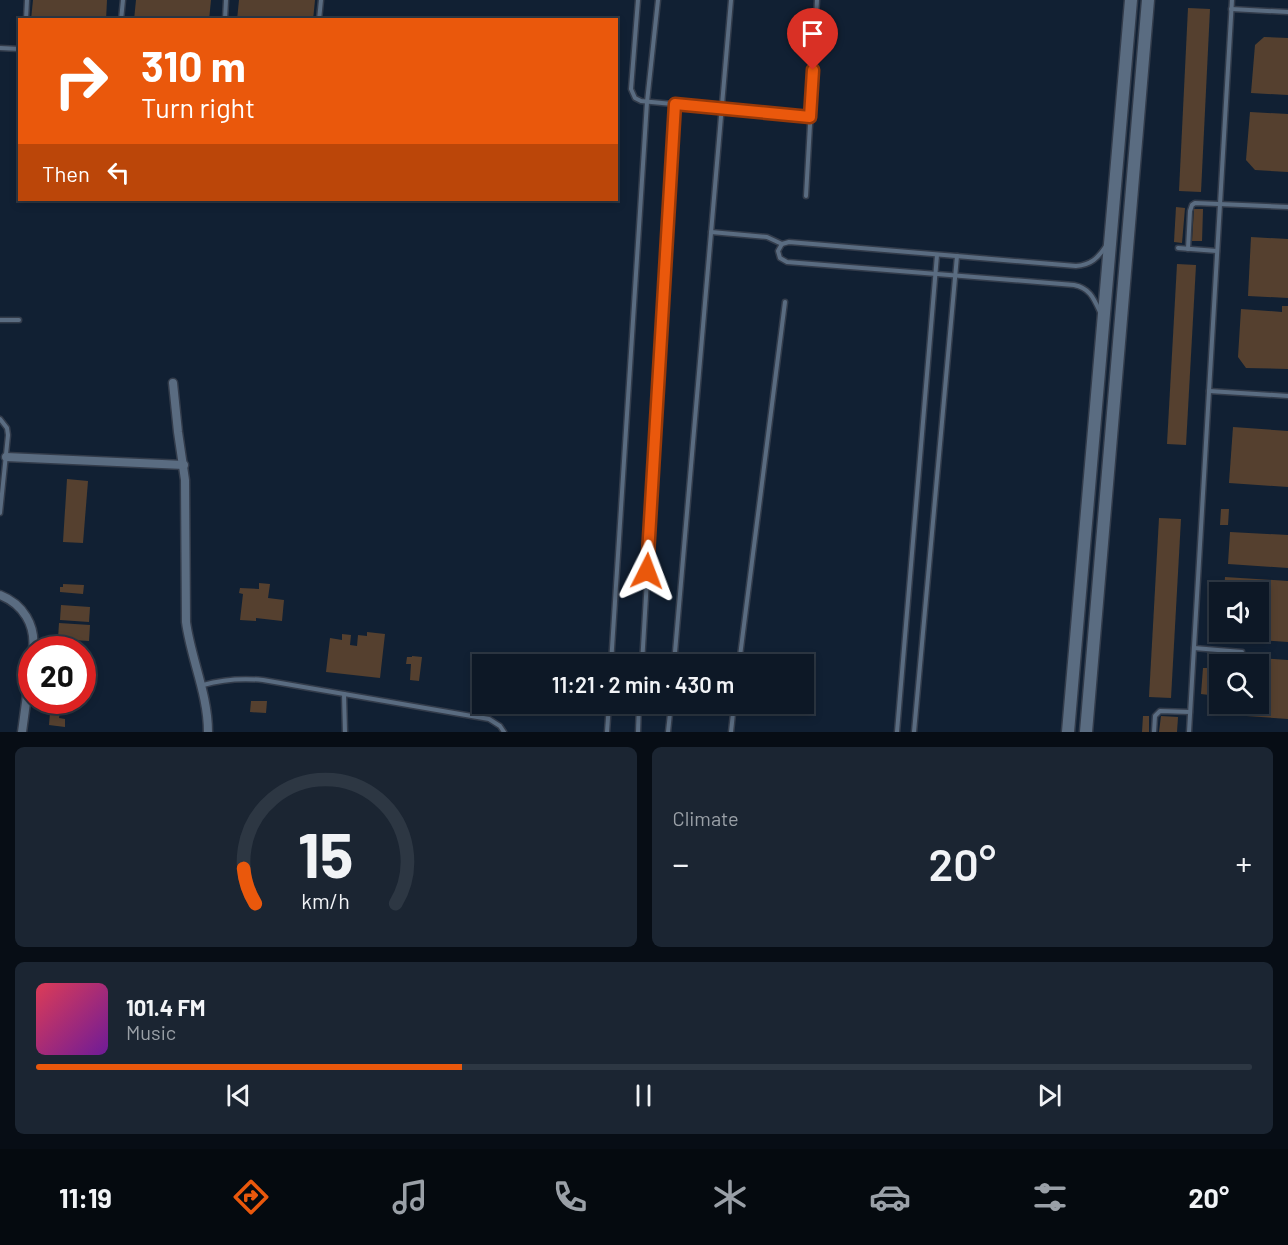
<!DOCTYPE html>
<meta charset="utf-8">
<style>
:root{--surface:#0d1826;--page:#1b2532;--text:#f1f3f6;--muted:#9aa0a7;--line:#2d3743;--accent:#ea580c}
body{margin:0;font-family:Barlow,sans-serif;background:var(--page);color:var(--text);height:100vh;display:flex;flex-direction:column;font-size:22px;white-space:nowrap}
*{box-sizing:border-box;margin:0}
p{font-size:20px;color:var(--muted)}
.icon{flex:none;width:33px;height:33px;fill:none;stroke:currentColor;stroke-width:2;stroke-linecap:round;stroke-linejoin:round}
.map{position:relative;height:732px;overflow:hidden}
.sheet{display:flex;flex-direction:column;gap:15px;padding:15px;background:#070d15;flex:1}
.sheet>*{flex:none}
.guide{position:absolute;left:18px;top:18px;width:600px;height:183px;border-radius:0px;box-shadow:0 3px 9px #0003,0 0 0 2px var(--line);background:#ea580c;color:#fff;overflow:hidden}
.controls{position:absolute;left:1209px;top:582px;display:grid;gap:12px}
.controls a{display:grid;place-items:center;width:60px;height:60px;border-radius:0px;background:var(--surface);box-shadow:0 3px 9px #0003,0 0 0 2px var(--line);font-size:30px}
.speed{position:absolute;left:18px;top:636px;display:flex;gap:12px;font-size:30px;font-weight:700;text-align:center}
.speed>*{display:grid;place-content:center;width:78px;height:78px;border-radius:50%;background:var(--surface);box-shadow:0 3px 9px #0003,0 0 0 2px var(--line);line-height:1}
.speed .limit{border:9px solid #d22;background:#fff;color:#111}
.pin{position:absolute;display:grid;place-items:center;width:51px;height:51px;color:#fff;margin:-62px -26px;border-radius:50% 50% 50% 0;rotate:-45deg;box-shadow:0 0 6px #0007}
.pin .icon{rotate:45deg}
.me{position:absolute;width:66px;margin:-33px;rotate:3deg;stroke-linejoin:round;filter:drop-shadow(0 0 4px #0008)}
.turn{display:flex;align-items:center;gap:21px;height:126px;padding:0 24px;font-size:27px}
.turn .icon{width:78px;height:78px;stroke-width:2.5}
.turn b{display:block;font-size:42px;line-height:51px}
.then{display:flex;align-items:center;height:57px;padding:0 24px;background:#0003;gap:12px;font-size:22px}
.big{font-size:45px;font-weight:600;line-height:1.1}
.sheet .tile{flex:1;display:flex;flex-direction:column;justify-content:center;gap:9px;min-width:0;padding:0 21px;border-radius:9px;background:var(--page)}
.sheet .dial{align-items:center;gap:0}
.dial svg{height:156px;overflow:visible;fill:none;stroke:var(--line);stroke-width:7;stroke-linecap:round;text-anchor:middle}
.dial text{fill:var(--text);stroke:none}
.song{display:flex;align-items:center;gap:18px}
.cover{width:72px;height:72px;border-radius:9px;background:linear-gradient(135deg,hsl(350 70% 55%),hsl(280 70% 35%))}
.played{height:6px;border-radius:3px;background:linear-gradient(90deg,var(--accent) 35%,var(--line) 35%)}
.keys{display:flex;justify-content:space-around;direction:ltr}
.heat{display:flex;justify-content:space-between;align-items:center;font-size:33px;direction:ltr}
.sheet .tiles{flex:1;display:grid;gap:15px;grid-template-columns:1fr 1fr}
.tile:last-child{grid-column:span 2}
.trip{position:absolute;left:472px;top:654px;width:342px;height:60px;border-radius:0px;background:var(--surface);box-shadow:0 3px 9px #0003,0 0 0 2px var(--line);font-weight:600;line-height:60px;text-align:center}
.dock{display:flex;height:96px;justify-content:space-around;align-items:center;background:#050a0f;color:var(--muted)}
.dock .icon{width:42px;height:42px}
.dock .current{color:var(--accent)}
.dock b{font-size:27px;color:var(--text)}
.map>svg:first-child{display:block}
</style>
<div class="map">
<svg width="1288" height="732" viewBox="0 0 1288 732">
<rect width="100%" height="100%" fill="#112033"/>
<g fill="#55402f">
<path d="M33,0H107L106,20H31Z"/>
<path d="M136,0H211L209,20H134Z"/>
<path d="M239,0H315L313,20H237Z"/>
<path d="M1188,8L1210,9L1201,192L1179,191Z"/>
<path d="M1264,37L1288,38V95L1251,93L1255,45Z"/>
<path d="M1250,112L1288,114V172L1255,170L1246,160Z"/>
<path d="M1176,207L1185,208L1182,243L1174,242Z"/>
<path d="M1194,209H1203L1202,241H1192Z"/>
<path d="M1251,237L1288,239V298L1248,296Z"/>
<path d="M1177,264L1196,265L1186,445L1167,444Z"/>
<path d="M1282,306H1288V369L1246,368L1238,357L1241,309L1282,312Z"/>
<path d="M1233,427L1288,431V487L1229,483Z"/>
<path d="M67,479L88,481L83,543L63,542Z"/>
<path d="M1221,509H1229L1228,525H1220Z"/>
<path d="M1159,518L1181,519L1171,698L1149,697Z"/>
<path d="M1230,532L1288,535V568L1228,564Z"/>
<path d="M1225,577L1288,581V642L1221,637V632H1258V592H1224Z"/>
<path d="M259,583L270,584L268,598L284,600L282,621L256,618V621L240,620L243,594L239,593L240,588L259,589Z"/>
<path d="M63,584L84,585L83,594L60,592V587H63Z"/>
<path d="M61,605L90,607L89,622L60,620Z"/>
<path d="M59,623L90,625L89,641L58,639Z"/>
<path d="M367,632L385,634L380,678L326,672L330,638L342,640V634L351,635L350,645L357,646L358,635L367,636Z"/>
<path d="M1214,655L1288,660V719L1217,714L1218,699H1220V704H1258V664H1220V668H1213Z"/>
<path d="M412,656L422,657L419,681L410,680L411,664H406L407,657H412Z"/>
<path d="M1203,668H1211L1209,695L1201,694Z"/>
<path d="M51,700H56V703H61L59,718L65,719V727L49,725Z"/>
<path d="M251,701H267L266,713L250,712Z"/>
<path d="M1143,716H1149V732H1142Z"/>
<path d="M1161,716L1178,717L1177,732H1159Z"/>
</g>
<g fill="none" stroke-linecap="round" stroke-linejoin="round">
<g stroke="#333c4b" stroke-width="7">
<g id="lane">
<path d="M638,0L631,89L635,98L641,101L810,117"/>
<path d="M1231,9L1288,12"/>
<path d="M26,20L27,0"/>
<path d="M121,20L123,0"/>
<path d="M225,20L226,0"/>
<path d="M319,20L321,0"/>
<path d="M0,48L20,49"/>
<path d="M806,196L817,0"/>
<path d="M711,232L767,237L782,244"/>
<path d="M1178,248L1217,251"/>
<path d="M1188,249L1190,211L1192,205L1195,203L1288,207"/>
<path d="M1100,312C1094,299 1090,288 1074,285L787,262L780,258L778,251L782,244L789,242L1076,266C1091,265 1098,258 1106,246"/>
<path d="M0,320H19"/>
<path d="M1209,391L1288,396"/>
<path d="M0,419L7,428L8,435L0,513"/>
<path d="M1194,648L1242,652"/>
<path d="M611,664L647,102L658,0"/>
<path d="M642,664L675,104"/>
<path d="M674,664L731,0"/>
<path d="M739,664L785,302"/>
<path d="M203,685C224,679 242,678 263,680L489,719L500,726L504,732"/>
<path d="M344,694L345,732"/>
<path d="M607,732L609,704"/>
<path d="M638,732L639,704"/>
<path d="M668,732L671,704"/>
<path d="M731,732L734,704"/>
<path d="M897,732L937,255"/>
<path d="M914,732L957,256"/>
<path d="M1154,732L1155,716L1160,711L1190,712"/>
<path d="M1189,732L1232,0"/>
</g>
</g>
<g stroke="#333c4b" stroke-width="11">
<g id="street">
<path d="M173,383L178,432L185,480L186,622C191,659 208,694 208,732"/>
<path d="M6,457L184,465"/>
<path d="M0,595C23,604 36,625 33,650"/>
<path d="M22,732L32,658"/>
</g>
</g>
<g stroke="#333c4b" stroke-width="15">
<g id="secondary">
<path d="M1068,732L1131,0"/>
<path d="M1086,732L1148,0"/>
</g>
</g>
<use href="#lane" stroke="#5a6c81" stroke-width="4"/>
<use href="#street" stroke="#5a6c81" stroke-width="8"/>
<use href="#secondary" stroke="#5a6c81" stroke-width="12"/>
</g>
<g fill="none" stroke-linecap="round" stroke-linejoin="round">
<g stroke="#983908" stroke-width="15">
<path id="route" d="M647,571L675,104L810,117L813,70"/>
</g>
<use href="#route" stroke="#ea580c" stroke-width="10"/>
</g>
</svg>
<div class="controls">
<a><svg class="icon" aria-label="sound" viewBox="0 0 24 24"><path d="M4 9h4l5-4v14l-5-4H4zM17 9q2 3 0 6"/></svg></a>
<a><svg class="icon" aria-label="search" viewBox="0 0 24 24"><circle cx="10" cy="10" r="6"/><path d="M15 15l6 6"/></svg></a>
</div>
<div class="speed"><div class="limit">20</div></div>
<div class="pin" style="left:813px;top:70px;background:#d93025"><svg class="icon" aria-label="arrive" viewBox="0 0 24 24"><path d="M6 21V4h12l-3 4 3 4H6"/></svg></div>
<svg class="me" style="left:647px;top:571px" viewBox="-20 -20 40 40"><path d="M0-17L14 15 0 8-14 15z" fill="#ea580c" stroke="#fff" stroke-width="4"/></svg>
<div class="trip">11:21 · 2 min · 430 m</div>
<div class="guide">
<div class="turn"><svg class="icon" aria-label="right" viewBox="0 0 24 24"><path d="M7 20v-9h11M14 6l5 5-5 5"/></svg><div><b>310 m</b>Turn right</div></div>
<div class="then">Then<svg class="icon" aria-label="left" viewBox="0 0 24 24"><path d="M17 20v-9H6M10 6l-5 5 5 5"/></svg></div>
</div>
</div>
<section class="sheet">
<div class="tiles">
<div class="tile dial"><svg viewBox="0 0 100 80">
<path d="M14 69A42 42 0 1 1 86 69"/>
<path d="M14 69A42 42 0 0 1 8 51" stroke="#ea580c"/>
<text x="50" y="56" font-size="32" font-weight="700">15</text>
<text x="50" y="72" font-size="11">km/h</text>
</svg></div>
<div class="tile"><p>Climate</p>
<div class="heat"><a>−</a><b class="big">20°</b><a>+</a></div>
</div>
<div class="tile">
<div class="song"><i class="cover"></i><div><b>101.4 FM</b><p>Music</p></div></div>
<div class="played"></div>
<div class="keys"><svg class="icon" aria-label="previous" viewBox="0 0 24 24"><path d="M18 5L8 12l10 7zM5 5v14"/></svg><svg class="icon" aria-label="pause" viewBox="0 0 24 24"><path d="M8 5v14M16 5v14"/></svg><svg class="icon" aria-label="next" viewBox="0 0 24 24"><path d="M6 5l10 7-10 7zM19 5v14"/></svg></div>
</div>
</div>
</section>
<nav class="dock">
<b>11:19</b>
<svg class="icon current" aria-label="directions" viewBox="0 0 24 24"><path d="M12 3l9 9-9 9-9-9zM9 14v-3h6M13 9l2 2-2 2"/></svg>
<svg class="icon" aria-label="music" viewBox="0 0 24 24"><path d="M9 18V5l10-2v13"/><circle cx="6" cy="18" r="3"/><circle cx="16" cy="16" r="3"/></svg>
<svg class="icon" aria-label="phone" viewBox="0 0 24 24"><path d="M5 4h4l2 5-3 2q2 4 5 5l2-3 5 2v4C11 20 4 13 5 4z"/></svg>
<svg class="icon" aria-label="climate" viewBox="0 0 24 24"><path d="M12 3v18M4 7l16 10M4 17L20 7"/></svg>
<svg class="icon" aria-label="car" viewBox="0 0 24 24"><path d="M5 17H2v-5l4-1 3-4h7l3 4 3 1v5h-3M9 17h6M6 11h13"/><circle cx="7" cy="17" r="2"/><circle cx="17" cy="17" r="2"/></svg>
<svg class="icon" aria-label="filters" viewBox="0 0 24 24"><path d="M4 7h16M4 17h16"/><circle cx="9" cy="7" r="2"/><circle cx="15" cy="17" r="2"/></svg>
<b>20°</b>
</nav>
